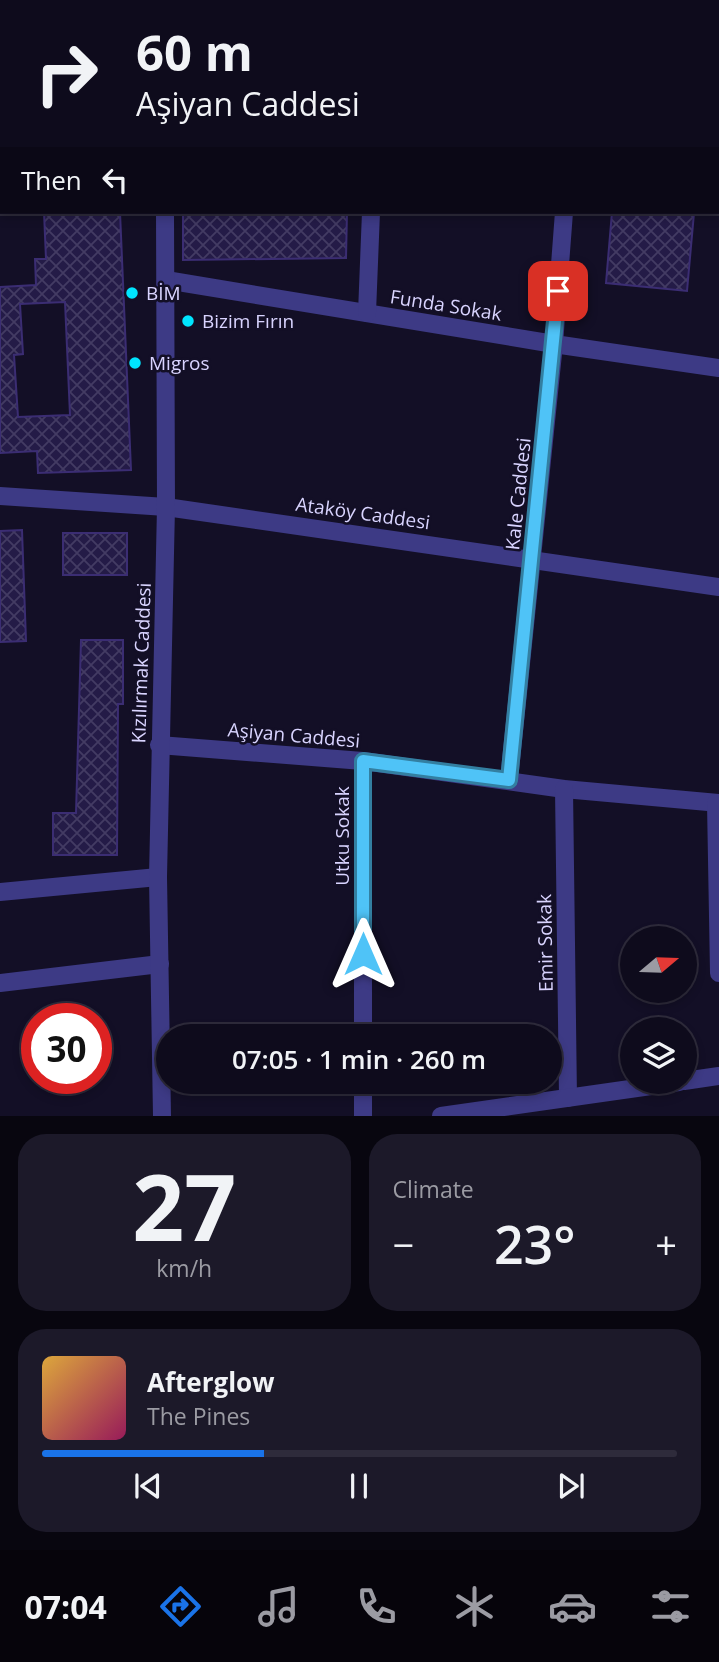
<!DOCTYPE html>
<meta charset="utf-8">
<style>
:root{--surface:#0e0b1c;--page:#1c1929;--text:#f1f3f6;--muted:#9b9ba3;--line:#2e2b3b;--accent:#1a73e8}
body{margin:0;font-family:"Open Sans",sans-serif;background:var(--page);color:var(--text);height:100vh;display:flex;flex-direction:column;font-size:26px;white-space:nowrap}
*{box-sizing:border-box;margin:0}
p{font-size:23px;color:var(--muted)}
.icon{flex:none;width:38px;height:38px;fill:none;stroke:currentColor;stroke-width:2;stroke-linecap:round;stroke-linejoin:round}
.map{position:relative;height:1116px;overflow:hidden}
.sheet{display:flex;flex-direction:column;gap:18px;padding:18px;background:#08060f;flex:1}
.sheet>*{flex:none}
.hud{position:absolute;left:0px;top:0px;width:719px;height:214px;box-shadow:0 4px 10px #0003,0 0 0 2px var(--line);background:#0e0b1c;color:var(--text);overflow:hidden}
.needle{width:46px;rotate:71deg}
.buttons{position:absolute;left:620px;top:926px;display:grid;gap:14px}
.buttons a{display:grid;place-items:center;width:77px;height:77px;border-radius:50%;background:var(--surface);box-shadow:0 4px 10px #0003,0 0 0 2px var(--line);font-size:35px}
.speed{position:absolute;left:21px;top:1003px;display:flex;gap:14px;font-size:35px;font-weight:700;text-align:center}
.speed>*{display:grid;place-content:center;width:91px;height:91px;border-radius:50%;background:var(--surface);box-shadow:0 4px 10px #0003,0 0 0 2px var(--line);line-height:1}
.speed .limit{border:10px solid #d22;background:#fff;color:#111}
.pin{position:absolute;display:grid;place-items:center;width:60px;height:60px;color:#fff;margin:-30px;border-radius:14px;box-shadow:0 4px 10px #0006}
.me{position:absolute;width:77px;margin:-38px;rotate:0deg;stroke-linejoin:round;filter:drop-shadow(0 0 5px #0008)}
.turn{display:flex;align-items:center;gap:24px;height:147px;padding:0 21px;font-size:32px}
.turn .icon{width:91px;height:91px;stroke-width:2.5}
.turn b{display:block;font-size:49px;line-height:60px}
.then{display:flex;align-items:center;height:66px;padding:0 21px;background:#0003;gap:14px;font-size:26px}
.big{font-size:52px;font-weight:600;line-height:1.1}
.sheet .card{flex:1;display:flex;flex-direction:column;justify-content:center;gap:10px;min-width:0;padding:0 24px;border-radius:28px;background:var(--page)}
.sheet .dial{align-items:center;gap:0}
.dial b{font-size:91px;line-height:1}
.song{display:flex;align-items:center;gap:21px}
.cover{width:84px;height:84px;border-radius:10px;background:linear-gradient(135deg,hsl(40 70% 55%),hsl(330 70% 35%))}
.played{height:7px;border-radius:4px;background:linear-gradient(90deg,var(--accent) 35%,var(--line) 35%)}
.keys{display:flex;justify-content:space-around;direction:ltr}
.heat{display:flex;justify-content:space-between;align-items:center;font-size:38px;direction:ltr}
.sheet .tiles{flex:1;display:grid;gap:18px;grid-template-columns:1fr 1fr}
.card:last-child{grid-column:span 2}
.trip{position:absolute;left:156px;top:1024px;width:406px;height:70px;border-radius:35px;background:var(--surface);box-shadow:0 4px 10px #0003,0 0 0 2px var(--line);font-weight:600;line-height:70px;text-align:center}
.dock{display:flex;height:112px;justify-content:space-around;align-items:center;background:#06040b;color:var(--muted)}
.dock .icon{width:49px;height:49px}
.dock .current{color:var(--accent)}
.dock b{font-size:32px;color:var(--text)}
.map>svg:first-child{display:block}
</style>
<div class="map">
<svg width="719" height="1116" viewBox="0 0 719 1116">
<defs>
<pattern id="building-cross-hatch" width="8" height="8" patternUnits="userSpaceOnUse" patternTransform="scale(1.75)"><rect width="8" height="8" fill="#241b47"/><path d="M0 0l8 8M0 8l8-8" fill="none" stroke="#433b63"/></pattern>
</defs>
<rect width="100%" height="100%" fill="#130f26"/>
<path fill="#12302f" d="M240,0H543L545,2H239Z"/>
<g fill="url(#building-cross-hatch)" stroke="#3b2d73" stroke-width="2" fill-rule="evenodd">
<path d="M44,212H120L131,470L38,473L37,451L0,453V287L36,285L35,259H46ZM65,302L70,415L18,417L14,355L23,354L20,304Z"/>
<path d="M183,212H347L346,258L183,260Z"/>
<path d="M612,212L694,213L687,291L606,283Z"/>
<path d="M22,530L26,641L0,642V531Z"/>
<rect x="63" y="533" width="64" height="42"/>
<path d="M81,640H123V704H118L117,855H53V813H76Z"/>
</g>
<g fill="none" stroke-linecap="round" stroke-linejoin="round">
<g stroke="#3d3a85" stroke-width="18">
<path d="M0,17L2,18"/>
<path d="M166,280L554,344L719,368"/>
<path d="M367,313L371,212"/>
<path d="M0,496L166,507L719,587"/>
<path d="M159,745L363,761L564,789L719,803"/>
<path d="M509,780L554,344L564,212"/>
<path d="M564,789L568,1098"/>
<path d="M716,803L719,973"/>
<path d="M0,892L158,877"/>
<path d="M0,983L160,964"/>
<path d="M363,1036V761"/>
<path d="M684,1081L719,1076"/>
<path d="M363,1116V1082"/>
<path d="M441,1116L679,1082"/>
</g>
<g stroke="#3d3a85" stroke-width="18">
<path d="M196,2L197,0"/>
<path d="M162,1116L158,877L166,507L165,212"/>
</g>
<g stroke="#6f6bff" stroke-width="18">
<path d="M608,0L610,2"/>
<path d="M718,37H719"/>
</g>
</g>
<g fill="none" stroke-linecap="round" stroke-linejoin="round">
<g stroke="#337fa1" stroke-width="18">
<path id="route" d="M363,954V761L509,780L558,291"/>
</g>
<use href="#route" stroke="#4fc3f7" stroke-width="12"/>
</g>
<g fill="#00e5ff" stroke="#130f26" stroke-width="2.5">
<circle cx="132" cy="293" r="7"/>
<circle cx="188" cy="321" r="7"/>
<circle cx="135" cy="363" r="7"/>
</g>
<g text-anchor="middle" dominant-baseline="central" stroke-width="5" stroke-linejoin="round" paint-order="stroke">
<g font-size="19" fill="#d9d4ff" stroke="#130f26" text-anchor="start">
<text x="146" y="293">BİM</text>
<text x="202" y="321">Bizim Fırın</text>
<text x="149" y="363">Migros</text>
</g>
<g font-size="19" fill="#d9d4ff" stroke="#130f26">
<text transform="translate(446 305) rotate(9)">Funda Sokak</text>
<text transform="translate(518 494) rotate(-84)">Kale Caddesi</text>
<text transform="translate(363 513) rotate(8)">Ataköy Caddesi</text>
<text transform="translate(141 663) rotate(-88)">Kızılırmak Caddesi</text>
<text transform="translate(294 735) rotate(5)">Aşiyan Caddesi</text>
<text transform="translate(342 836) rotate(-90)">Utku Sokak</text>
<text transform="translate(545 943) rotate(-91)">Emir Sokak</text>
</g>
</g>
</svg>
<div class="buttons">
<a><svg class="needle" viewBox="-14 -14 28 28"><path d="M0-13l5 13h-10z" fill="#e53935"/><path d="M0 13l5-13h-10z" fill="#9b9ba3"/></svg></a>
<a><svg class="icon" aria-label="layers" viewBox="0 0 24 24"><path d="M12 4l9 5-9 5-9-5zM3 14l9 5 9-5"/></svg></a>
</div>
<div class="speed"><div class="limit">30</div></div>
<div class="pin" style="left:558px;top:291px;background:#d93025"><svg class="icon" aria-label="arrive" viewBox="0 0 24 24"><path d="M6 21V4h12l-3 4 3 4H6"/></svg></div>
<svg class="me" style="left:363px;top:954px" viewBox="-20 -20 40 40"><path d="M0-17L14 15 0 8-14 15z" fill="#4fc3f7" stroke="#fff" stroke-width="4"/></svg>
<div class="trip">07:05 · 1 min · 260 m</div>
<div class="hud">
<div class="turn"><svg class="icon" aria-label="right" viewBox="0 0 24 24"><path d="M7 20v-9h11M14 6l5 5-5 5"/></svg><div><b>60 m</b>Aşiyan Caddesi</div></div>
<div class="then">Then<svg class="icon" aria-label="left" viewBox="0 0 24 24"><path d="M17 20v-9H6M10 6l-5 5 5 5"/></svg></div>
</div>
</div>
<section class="sheet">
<div class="tiles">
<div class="card dial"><b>27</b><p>km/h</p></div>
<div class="card"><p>Climate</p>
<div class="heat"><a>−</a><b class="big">23°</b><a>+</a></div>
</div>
<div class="card">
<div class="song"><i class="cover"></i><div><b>Afterglow</b><p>The Pines</p></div></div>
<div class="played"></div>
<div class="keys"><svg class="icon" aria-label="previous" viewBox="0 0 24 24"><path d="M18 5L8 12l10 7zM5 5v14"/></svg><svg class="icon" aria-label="pause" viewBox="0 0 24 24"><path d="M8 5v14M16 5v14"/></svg><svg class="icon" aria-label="next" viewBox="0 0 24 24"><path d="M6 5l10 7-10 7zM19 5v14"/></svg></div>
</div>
</div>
</section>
<nav class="dock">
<b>07:04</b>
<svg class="icon current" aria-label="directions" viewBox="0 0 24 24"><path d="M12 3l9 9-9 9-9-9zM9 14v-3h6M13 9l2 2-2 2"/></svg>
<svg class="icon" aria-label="music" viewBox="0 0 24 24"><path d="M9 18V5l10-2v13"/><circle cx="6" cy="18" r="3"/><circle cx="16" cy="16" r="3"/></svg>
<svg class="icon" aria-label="phone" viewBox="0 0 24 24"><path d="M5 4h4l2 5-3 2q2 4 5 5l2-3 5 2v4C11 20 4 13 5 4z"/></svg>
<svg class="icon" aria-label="climate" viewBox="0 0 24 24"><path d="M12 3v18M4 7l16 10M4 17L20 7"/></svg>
<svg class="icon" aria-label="car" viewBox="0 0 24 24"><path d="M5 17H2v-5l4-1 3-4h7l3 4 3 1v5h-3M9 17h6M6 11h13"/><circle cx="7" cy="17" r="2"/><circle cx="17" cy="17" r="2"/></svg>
<svg class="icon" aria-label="filters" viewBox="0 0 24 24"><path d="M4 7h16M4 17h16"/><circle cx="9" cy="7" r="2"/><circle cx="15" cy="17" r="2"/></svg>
</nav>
